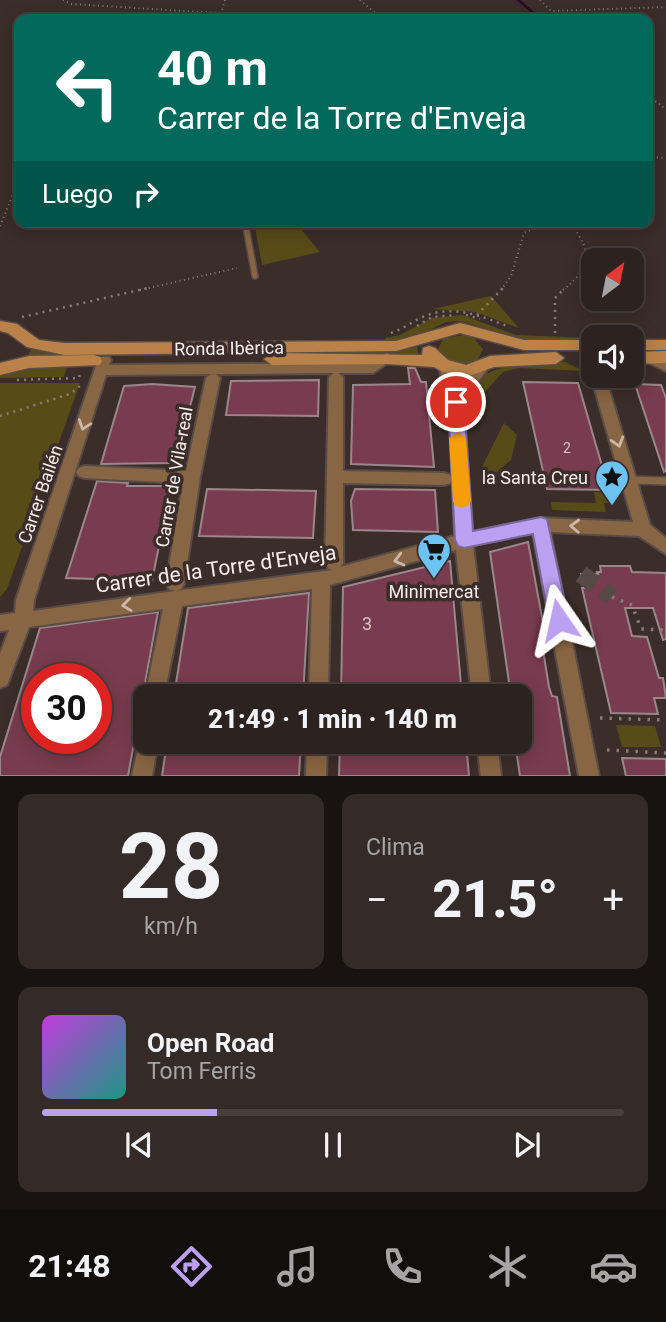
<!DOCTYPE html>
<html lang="es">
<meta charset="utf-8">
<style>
:root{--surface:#2c221f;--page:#342a28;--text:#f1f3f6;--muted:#a6a4a4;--line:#483f3d;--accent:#bca0f2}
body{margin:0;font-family:Roboto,sans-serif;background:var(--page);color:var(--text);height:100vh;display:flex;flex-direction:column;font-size:26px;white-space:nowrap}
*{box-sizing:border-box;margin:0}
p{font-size:23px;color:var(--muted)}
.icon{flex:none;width:38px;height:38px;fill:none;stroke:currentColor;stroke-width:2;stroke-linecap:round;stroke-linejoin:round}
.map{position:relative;height:776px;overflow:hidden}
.side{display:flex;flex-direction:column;gap:18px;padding:18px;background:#181311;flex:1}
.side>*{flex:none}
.hud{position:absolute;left:14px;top:14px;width:639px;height:214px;border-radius:14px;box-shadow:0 4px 18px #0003,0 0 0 2px var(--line);background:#00695c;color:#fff;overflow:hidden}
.needle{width:46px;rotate:32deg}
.tools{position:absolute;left:581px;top:248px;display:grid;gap:14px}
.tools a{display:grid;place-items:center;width:63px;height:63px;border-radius:14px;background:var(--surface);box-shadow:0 4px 18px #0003,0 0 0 2px var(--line);font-size:35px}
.speed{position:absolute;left:21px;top:663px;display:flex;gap:14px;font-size:35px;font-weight:700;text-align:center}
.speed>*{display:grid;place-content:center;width:91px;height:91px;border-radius:50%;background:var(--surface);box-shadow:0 4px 18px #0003,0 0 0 2px var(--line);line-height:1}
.speed .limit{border:10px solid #d22;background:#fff;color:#111}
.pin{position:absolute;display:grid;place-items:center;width:60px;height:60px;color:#fff;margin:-30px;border:4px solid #fff;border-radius:50%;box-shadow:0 2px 7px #0007}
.me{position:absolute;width:77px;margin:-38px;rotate:349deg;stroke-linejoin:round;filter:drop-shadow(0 0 5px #0008)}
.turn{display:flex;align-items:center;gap:24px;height:147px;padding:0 28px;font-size:32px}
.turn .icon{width:91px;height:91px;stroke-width:2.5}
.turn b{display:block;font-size:49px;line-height:60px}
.then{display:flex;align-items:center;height:66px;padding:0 28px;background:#0003;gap:14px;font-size:26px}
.big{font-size:52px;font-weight:800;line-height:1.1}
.side .card{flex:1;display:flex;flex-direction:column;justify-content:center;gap:10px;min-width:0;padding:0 24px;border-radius:14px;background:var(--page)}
.side .dial{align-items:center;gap:0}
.dial b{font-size:91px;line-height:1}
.song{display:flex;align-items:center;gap:21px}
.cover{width:84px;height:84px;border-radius:10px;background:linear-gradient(135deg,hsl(290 70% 55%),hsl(170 70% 35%))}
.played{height:7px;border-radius:4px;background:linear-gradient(90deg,var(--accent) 30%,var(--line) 30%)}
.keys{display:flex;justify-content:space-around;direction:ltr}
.heat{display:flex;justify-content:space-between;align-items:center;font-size:38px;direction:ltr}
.side .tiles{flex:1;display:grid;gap:18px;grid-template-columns:1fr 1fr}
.card:last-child{grid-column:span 2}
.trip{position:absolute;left:133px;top:684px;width:399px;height:70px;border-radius:14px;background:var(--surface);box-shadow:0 4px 18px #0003,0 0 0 2px var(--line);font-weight:800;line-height:70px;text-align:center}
.tab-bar{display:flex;height:112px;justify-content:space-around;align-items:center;background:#120e0c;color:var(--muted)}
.tab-bar .icon{width:49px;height:49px}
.tab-bar .on{color:var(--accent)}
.tab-bar b{font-size:32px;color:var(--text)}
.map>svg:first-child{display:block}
</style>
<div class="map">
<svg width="666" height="776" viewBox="0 0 666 776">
<rect width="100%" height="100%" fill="#3b2d29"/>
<g fill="#574c18">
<path d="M254,222H295L320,252L262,265Z"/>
<path d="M491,296L519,328L475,312L433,309Z"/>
<path d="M462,315L516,335L593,338V341H525L461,321L446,322L417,336L386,342L385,338L400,335L432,318Z"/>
<path d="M463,335L473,337L483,349L477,361C462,366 446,364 438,349L443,339Z"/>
<path d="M417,347L419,356L398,353L27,357L32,348L50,352L384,350Z"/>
<path d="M565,362L584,371L519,368L503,372L483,394L467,403C467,361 537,363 565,362Z"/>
<path d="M28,366H67L64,377L0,378V374Z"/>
<path d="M0,383H80L7,589L0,597Z"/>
<path d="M504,423L517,435L511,460L491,477H481L482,467Z"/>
<path d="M594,492L614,493L616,503H604L606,512L552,510L551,502L596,503Z"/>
<path d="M616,725L655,726L661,747H622Z"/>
</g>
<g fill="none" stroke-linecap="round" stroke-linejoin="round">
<path stroke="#30052e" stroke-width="2.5" d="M518,0L541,19"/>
</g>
<g fill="#793b4f" stroke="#99878b" stroke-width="2" fill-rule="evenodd">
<path d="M408,368H415L421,382H426L434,467L351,464L353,385L410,384Z"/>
<path d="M319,380L318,416L226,415L231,381Z"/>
<path d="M523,382L578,383L609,490L547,489Z"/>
<path d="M152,384L195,387L178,454H176L174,463L101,464L124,386Z"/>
<path d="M635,384L661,385L666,398V471L664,472Z"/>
<path d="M97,481L128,483L127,486H171L152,581L66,578Z"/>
<path d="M207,489L316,491L313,538L199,536Z"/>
<path d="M355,489L435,490L438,532L353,530L351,501Z"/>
<path d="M528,542L547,644H542L549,687L552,696L557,697L570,776H520L515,742H520V696H511L490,552Z"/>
<path d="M450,561L462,696H341L343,587Z"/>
<path d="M600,566H630L632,572L666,573V639L663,640L653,608H625L632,636L647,637L659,678H663L666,698H654L658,714L611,713L582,588H584L581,574H598L597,572H601Z"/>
<path d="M309,593L303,696H174L188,608Z"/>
<path d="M158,612L128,776H0V757L40,628ZM37,679H96V738H37Z"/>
<path d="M167,742H301L299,776H162Z"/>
<path d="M340,742H466L469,776H339Z"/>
<path d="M622,758L666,759V776H626Z"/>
</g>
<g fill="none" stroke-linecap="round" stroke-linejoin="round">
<path stroke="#574a46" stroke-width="18" stroke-dasharray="18 9" stroke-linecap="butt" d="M581,574L612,597"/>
<g stroke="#594c48" stroke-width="8">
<path id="lane-far1" d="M245,222L255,276"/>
</g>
<g stroke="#594c48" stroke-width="10">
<path id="lane" d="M630,480L666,481"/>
</g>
<g stroke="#594c48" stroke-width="4">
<g id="street">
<path d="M387,353L394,358L373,373H338L343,377V471L444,473L450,475L452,479L450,483L444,485L343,483V563L340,567L455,536L449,403L443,394L440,368L447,363L454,368L457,391L476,365L481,363L488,368L463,403L472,532L540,518L633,522L591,376L593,373V376H605L650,525L666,538V554L639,536L550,532L599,776H579L533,533L473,545L491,696H472L456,550L330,585L328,696H309L312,589L182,606L164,696H145L163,609L29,627L7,685L0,688V654L9,630L0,631V615L15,613L16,600L99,357H109L111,360L109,365L370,363ZM334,373L329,377L325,563L328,568L332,570L175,591L181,589L184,584L200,477L220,378L215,374ZM211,374L206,378L186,471L84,466L79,468L76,472L79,476L84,478L183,483L166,584L169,589L175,591L33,611L34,600L106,375Z"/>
<path d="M593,353V365L588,363L585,357L587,354Z"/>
<path d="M648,353L666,360V371L643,360L641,357L643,354Z"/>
<path d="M145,733V742H158L152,776H132L141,735Z"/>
<path d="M307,742H327L326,776H306Z"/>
<path d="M477,742H497L501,776H481Z"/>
</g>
</g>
<g stroke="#594c48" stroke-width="3">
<g id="secondary">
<path d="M0,321L17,324L39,340L64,343L396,341L460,323L524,340H593V350H524L460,333L396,351L64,355L27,347L8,333L0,331Z"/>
<rect x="632" y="340" width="34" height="10"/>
<path d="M429,346L435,348L448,360L466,365L490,356L556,352L564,358L556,364L494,367L466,377L443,372L434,367L387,364L272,365L264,359L272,353L422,355L423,348Z"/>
<path d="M666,351V363L632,364V352Z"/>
<path d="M94,355L100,357L102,361L100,365L29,368L0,375V363L29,356Z"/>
</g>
</g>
<g stroke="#887c79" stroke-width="2" stroke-dasharray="1 3.5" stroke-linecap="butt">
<path d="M63,0L71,4L217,13L249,19"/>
<path d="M360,0L382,19"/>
<path d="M540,0L551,11L666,7"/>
<path d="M221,14L225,0"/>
<path d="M648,96L666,109"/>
<path d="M648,157L666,158"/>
<path d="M0,226L19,180"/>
<path d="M140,290L237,268"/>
<path d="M501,290L511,276L524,233L549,222"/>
<path d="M563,290C593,265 593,254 570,222"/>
</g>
<g stroke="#887c79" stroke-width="2.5" stroke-dasharray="2 5" stroke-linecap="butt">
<path d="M466,315L480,319"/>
<path d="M477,315L503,288"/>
<path d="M22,317L148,288"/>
<path d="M417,326L432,317L456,315"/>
<path d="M391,333C403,329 413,321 425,316C454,304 483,317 510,327"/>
<path d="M555,333V298L565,288"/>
<path d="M596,334H628"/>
<path d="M599,337H628"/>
<path d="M17,380L79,378L80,374"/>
<path d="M0,416L70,394L80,386"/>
</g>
<g stroke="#887c79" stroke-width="3.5" stroke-dasharray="2.5 7" stroke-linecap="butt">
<path d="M612,597L632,605L641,629L666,630"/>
<path d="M600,718L666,720"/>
<path d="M607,750L666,753"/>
</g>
<use href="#lane-far1" stroke="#896643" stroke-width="5"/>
<use href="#lane" stroke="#896643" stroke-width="7"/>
<use href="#street" fill="#896643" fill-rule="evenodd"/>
<use href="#secondary" fill="#ba8249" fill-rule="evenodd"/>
</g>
<defs><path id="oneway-chevron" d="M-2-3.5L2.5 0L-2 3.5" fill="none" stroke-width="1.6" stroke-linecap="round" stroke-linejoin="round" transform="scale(1.75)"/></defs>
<g stroke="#ccb8a8">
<use href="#oneway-chevron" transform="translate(84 425) rotate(109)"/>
<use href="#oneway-chevron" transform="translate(618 442) rotate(73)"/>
<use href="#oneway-chevron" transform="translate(575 526) rotate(-178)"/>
<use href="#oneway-chevron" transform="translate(399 560) rotate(165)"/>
<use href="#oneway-chevron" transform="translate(127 605) rotate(173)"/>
</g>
<path fill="#bca0f2" stroke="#7a689d" stroke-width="2" d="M456,396L464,402L473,531L541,517L547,519L569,620L566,627L559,630L552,627L549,620L533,534L464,548L458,546L455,540L448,402Z"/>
<path fill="#f59e0b" d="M458,432L466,438L471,501L468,506L462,508L455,506L453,501L449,438Z"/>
<defs>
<g id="sight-pin" transform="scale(1.75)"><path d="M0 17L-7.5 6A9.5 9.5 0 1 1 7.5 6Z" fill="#6cc3f2" stroke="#3b2d29"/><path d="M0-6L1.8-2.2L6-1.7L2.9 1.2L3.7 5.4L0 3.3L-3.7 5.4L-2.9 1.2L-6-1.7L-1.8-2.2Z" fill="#111"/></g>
<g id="supermarket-pin" transform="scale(1.75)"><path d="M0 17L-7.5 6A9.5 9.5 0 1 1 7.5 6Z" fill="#6cc3f2" stroke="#3b2d29"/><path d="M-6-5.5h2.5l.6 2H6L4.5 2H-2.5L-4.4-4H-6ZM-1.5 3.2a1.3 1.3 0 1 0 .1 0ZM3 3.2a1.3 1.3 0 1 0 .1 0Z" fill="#111"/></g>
</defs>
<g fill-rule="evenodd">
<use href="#sight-pin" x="612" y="477"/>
<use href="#supermarket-pin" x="434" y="550"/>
</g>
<g text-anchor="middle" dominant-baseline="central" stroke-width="7" stroke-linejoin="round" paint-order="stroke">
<g font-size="14" fill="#d8c1c5">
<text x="567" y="448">2</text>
</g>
<g font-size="18" fill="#f8eeec" stroke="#3b2d29">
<text transform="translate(229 348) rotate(-1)">Ronda Ibèrica</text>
<text transform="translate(174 477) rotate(-80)">Carrer de Vila-real</text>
<text transform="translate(40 494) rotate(-71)">Carrer Bailén</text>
</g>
<g font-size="18" fill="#f8eeec" stroke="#3b2d29" text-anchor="end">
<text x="588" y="477">la Santa Creu</text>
<text x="434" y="591" text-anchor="middle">Minimercat</text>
</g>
<g font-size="18" fill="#d8c1c5">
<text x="367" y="623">3</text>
</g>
<g font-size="21" fill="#f8eeec" stroke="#3b2d29">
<text transform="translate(216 569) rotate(-8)">Carrer de la Torre d'Enveja</text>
</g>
</g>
</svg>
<div class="tools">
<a><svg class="needle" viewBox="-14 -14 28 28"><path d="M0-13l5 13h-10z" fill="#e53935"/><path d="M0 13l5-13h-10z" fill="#a6a4a4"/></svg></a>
<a><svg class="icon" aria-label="sound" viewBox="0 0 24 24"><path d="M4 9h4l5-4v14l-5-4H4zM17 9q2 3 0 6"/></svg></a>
</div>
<div class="speed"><div class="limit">30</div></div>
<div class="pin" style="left:456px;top:402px;background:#d93025"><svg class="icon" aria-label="arrive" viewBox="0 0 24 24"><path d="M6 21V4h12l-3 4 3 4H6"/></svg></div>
<svg class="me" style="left:559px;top:620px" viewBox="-20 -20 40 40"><path d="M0-17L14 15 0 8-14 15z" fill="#bca0f2" stroke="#fff" stroke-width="4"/></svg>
<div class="trip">21:49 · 1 min · 140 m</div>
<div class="hud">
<div class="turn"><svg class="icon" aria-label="left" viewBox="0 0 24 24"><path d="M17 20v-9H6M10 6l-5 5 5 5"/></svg><div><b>40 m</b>Carrer de la Torre d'Enveja</div></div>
<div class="then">Luego<svg class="icon" aria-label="right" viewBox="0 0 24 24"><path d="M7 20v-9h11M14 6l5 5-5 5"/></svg></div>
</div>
</div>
<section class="side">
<div class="tiles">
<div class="card dial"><b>28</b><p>km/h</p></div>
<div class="card"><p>Clima</p>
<div class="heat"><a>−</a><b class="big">21.5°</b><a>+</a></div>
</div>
<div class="card">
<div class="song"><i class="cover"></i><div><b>Open Road</b><p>Tom Ferris</p></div></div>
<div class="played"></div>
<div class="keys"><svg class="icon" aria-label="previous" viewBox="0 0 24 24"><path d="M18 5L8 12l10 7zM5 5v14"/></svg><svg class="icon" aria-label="pause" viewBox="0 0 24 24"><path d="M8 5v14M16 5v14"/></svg><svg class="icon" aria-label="next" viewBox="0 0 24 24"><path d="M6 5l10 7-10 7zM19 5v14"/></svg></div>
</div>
</div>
</section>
<nav class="tab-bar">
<b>21:48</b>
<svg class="icon on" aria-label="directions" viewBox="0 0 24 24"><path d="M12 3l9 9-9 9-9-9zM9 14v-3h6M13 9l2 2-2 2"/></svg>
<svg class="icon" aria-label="music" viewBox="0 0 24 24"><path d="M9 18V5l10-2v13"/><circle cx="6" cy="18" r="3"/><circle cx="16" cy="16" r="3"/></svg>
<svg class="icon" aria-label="phone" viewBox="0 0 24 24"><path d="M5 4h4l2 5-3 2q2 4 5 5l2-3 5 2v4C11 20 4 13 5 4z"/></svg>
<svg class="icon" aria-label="climate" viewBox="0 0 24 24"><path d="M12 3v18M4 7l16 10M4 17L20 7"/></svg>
<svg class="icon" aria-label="car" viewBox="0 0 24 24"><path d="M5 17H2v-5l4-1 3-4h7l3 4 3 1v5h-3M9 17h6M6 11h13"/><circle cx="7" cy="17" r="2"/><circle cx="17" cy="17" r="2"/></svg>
</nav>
